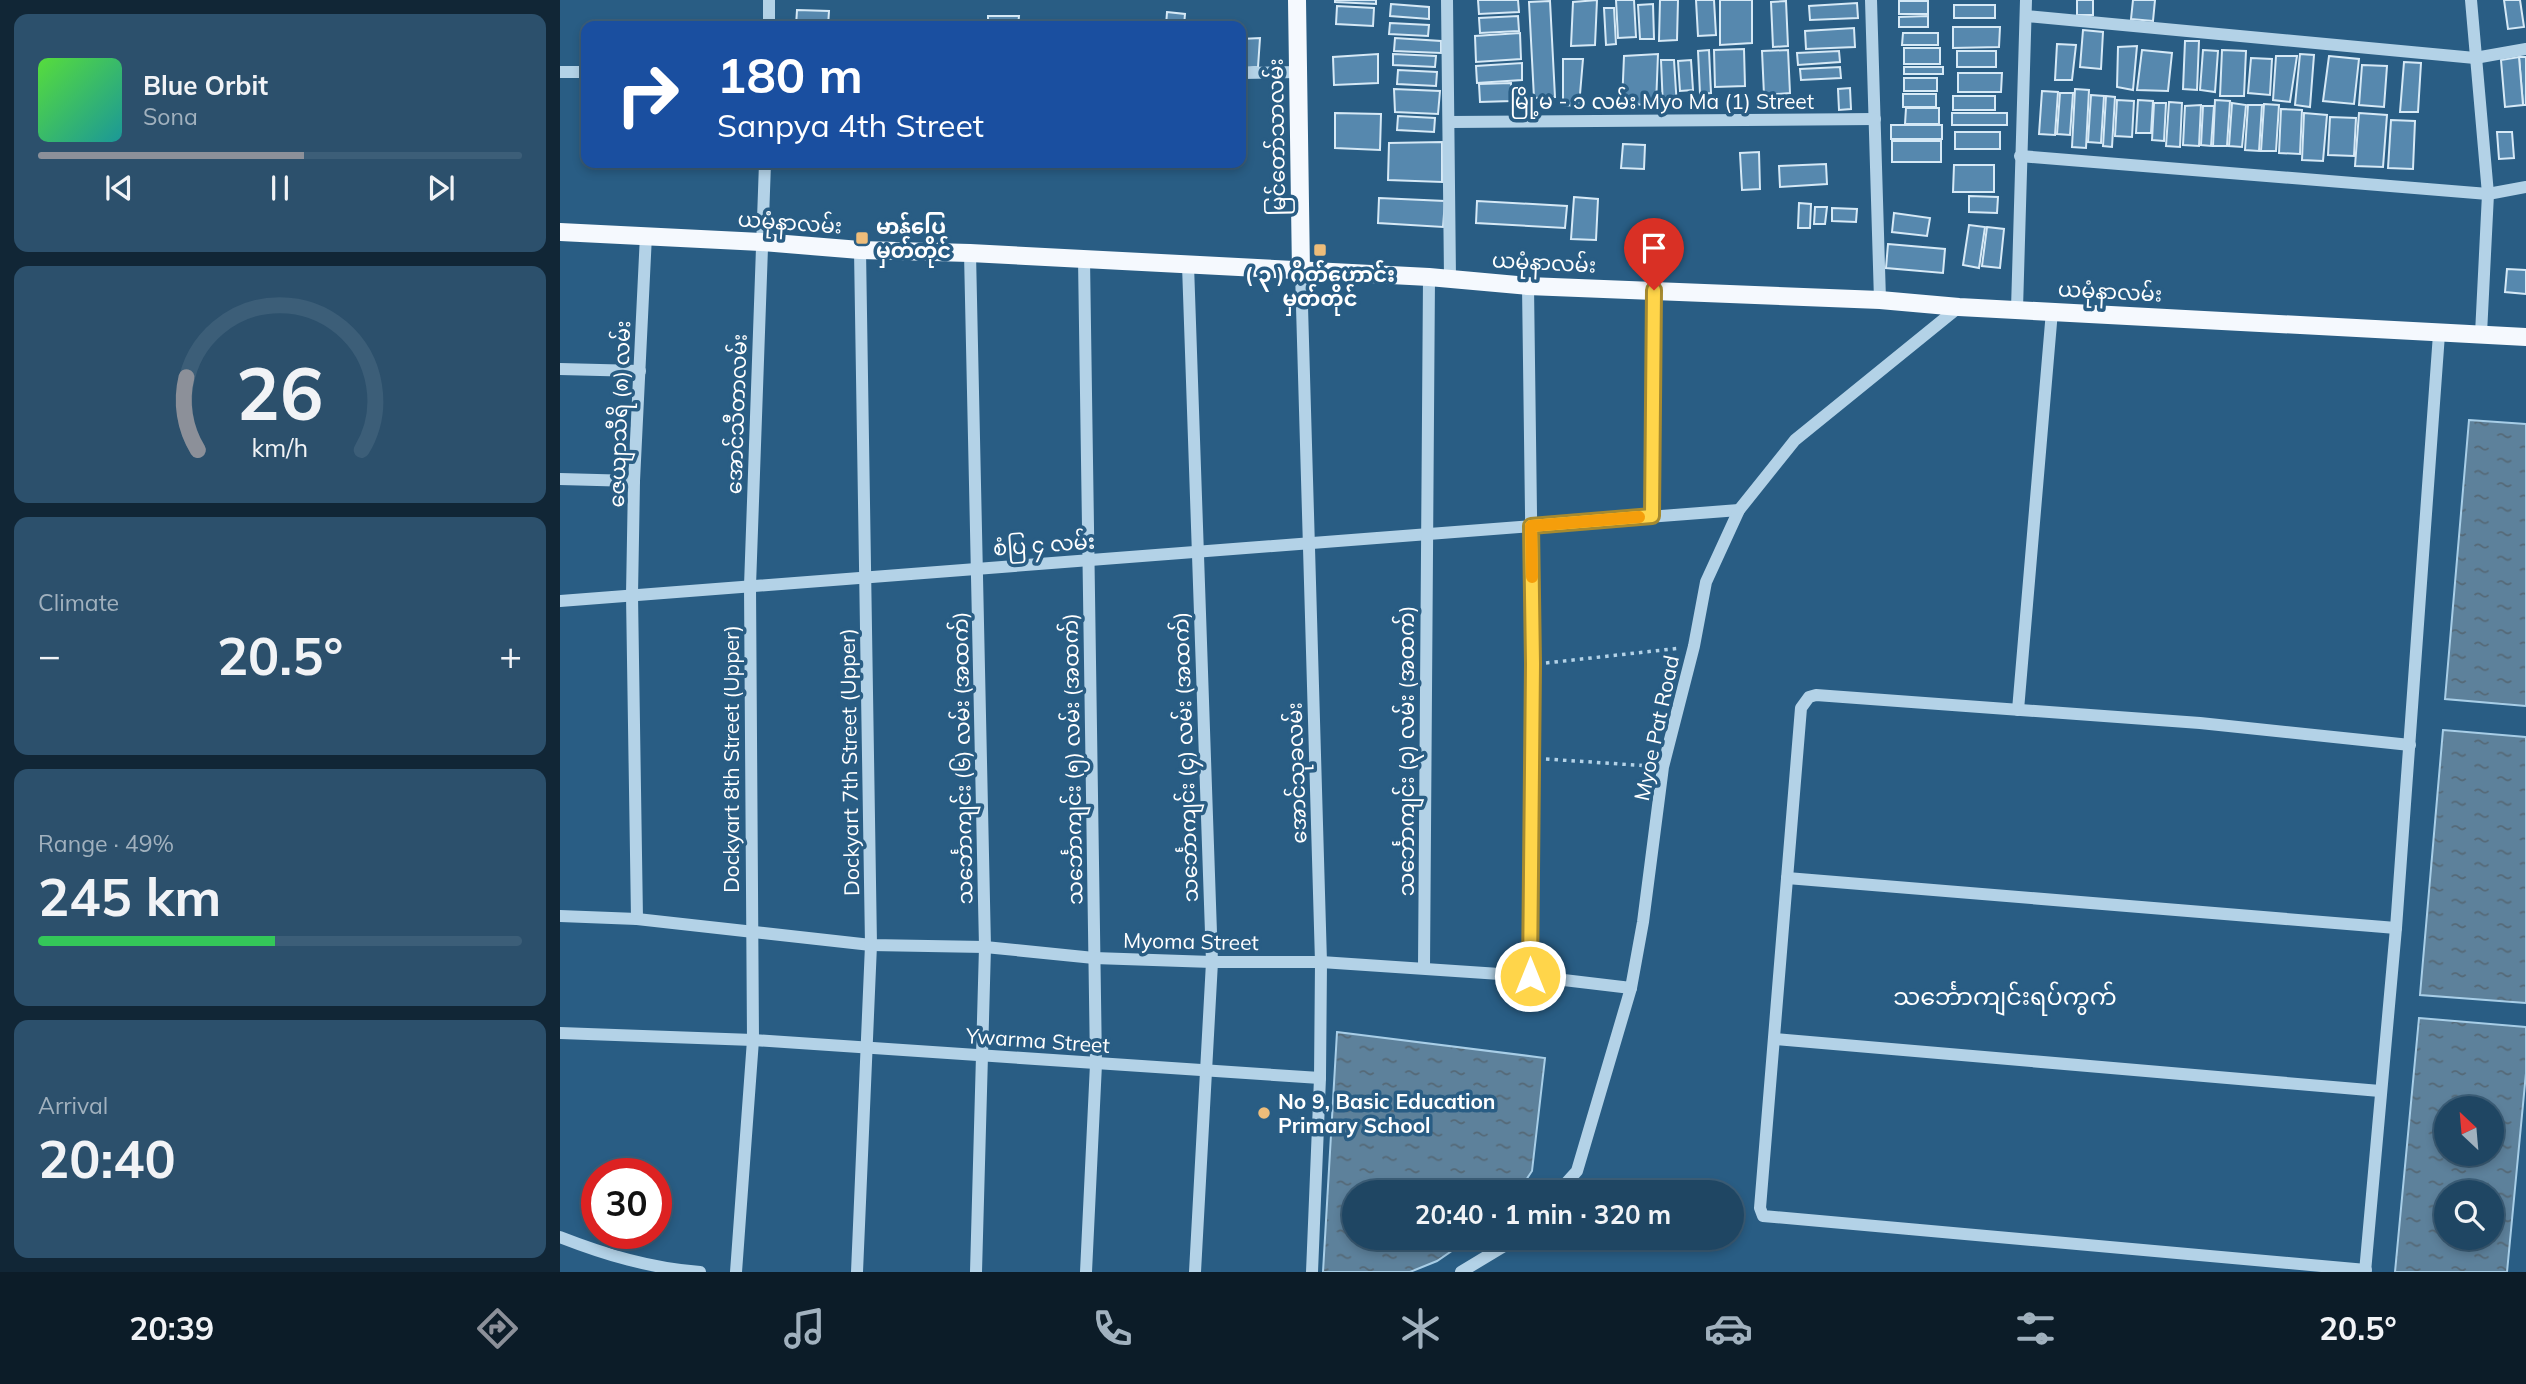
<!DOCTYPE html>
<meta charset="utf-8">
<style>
:root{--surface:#1f4663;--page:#2c506c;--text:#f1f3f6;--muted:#a1b1be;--line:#3c5e78;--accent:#8c9099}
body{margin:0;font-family:Mulish,"Noto Sans Myanmar",sans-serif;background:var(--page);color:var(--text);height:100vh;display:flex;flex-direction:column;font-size:26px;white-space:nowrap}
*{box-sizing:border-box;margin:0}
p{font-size:23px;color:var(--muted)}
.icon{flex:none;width:38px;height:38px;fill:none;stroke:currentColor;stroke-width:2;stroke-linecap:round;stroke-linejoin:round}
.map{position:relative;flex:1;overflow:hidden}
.side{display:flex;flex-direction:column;gap:14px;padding:14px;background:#112636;width:560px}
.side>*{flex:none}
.banner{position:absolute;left:21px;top:21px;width:665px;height:147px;border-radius:14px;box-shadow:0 4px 10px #0003,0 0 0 2px var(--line);background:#1a4fa0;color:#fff;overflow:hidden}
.needle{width:46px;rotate:334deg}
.controls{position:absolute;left:1874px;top:1096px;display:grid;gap:14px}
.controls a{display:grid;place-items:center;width:70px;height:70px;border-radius:50%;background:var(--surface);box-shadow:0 4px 10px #0003,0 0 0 2px var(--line);font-size:35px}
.speed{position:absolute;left:21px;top:1158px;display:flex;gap:14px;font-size:35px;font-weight:700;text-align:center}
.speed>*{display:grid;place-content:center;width:91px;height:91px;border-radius:50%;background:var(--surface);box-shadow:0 4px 10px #0003,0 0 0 2px var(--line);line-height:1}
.speed .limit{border:10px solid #d22;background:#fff;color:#111}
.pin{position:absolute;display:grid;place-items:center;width:60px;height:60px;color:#fff;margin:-72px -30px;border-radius:50% 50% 50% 0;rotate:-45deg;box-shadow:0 0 7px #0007}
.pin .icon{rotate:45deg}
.me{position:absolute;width:77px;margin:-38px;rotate:0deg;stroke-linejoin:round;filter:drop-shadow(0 0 5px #0008)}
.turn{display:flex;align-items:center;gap:24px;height:147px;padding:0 21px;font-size:32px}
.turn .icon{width:91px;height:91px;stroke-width:2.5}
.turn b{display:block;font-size:49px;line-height:60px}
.big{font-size:52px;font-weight:700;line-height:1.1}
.side .card{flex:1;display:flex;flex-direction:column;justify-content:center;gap:10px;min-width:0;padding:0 24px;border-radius:14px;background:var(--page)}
.side .dial{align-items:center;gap:0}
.dial svg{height:182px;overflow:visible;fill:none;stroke:var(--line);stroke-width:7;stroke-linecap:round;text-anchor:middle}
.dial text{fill:var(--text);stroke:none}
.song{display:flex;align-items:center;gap:21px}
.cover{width:84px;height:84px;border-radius:10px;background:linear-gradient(135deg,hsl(110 70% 55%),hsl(180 70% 35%))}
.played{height:7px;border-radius:4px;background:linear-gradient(90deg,var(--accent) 55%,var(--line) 55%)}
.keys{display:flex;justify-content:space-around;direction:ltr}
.heat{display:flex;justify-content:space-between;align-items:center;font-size:38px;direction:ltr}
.charge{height:10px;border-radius:5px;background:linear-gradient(90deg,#34c759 49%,var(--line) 0)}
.trip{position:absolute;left:782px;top:1180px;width:402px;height:70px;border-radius:35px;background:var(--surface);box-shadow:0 4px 10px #0003,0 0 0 2px var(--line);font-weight:700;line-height:70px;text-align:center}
.dock{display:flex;height:112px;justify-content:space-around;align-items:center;background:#0c1c28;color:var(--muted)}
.dock .icon{width:49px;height:49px}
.dock .selected{color:var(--accent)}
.dock b{font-size:32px;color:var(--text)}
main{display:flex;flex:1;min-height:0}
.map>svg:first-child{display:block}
</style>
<main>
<section class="side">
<div class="card">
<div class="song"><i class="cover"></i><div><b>Blue Orbit</b><p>Sona</p></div></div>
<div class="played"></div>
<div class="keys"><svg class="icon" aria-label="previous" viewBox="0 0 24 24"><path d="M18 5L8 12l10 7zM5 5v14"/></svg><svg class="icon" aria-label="pause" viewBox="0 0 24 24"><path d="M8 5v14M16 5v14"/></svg><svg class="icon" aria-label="next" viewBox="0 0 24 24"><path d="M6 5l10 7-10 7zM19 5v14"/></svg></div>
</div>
<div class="card dial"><svg viewBox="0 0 100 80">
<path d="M14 69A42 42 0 1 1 86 69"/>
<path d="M14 69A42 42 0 0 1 9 37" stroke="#8c9099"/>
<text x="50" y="56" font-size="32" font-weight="700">26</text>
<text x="50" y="72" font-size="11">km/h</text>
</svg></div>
<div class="card"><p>Climate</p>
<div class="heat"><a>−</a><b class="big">20.5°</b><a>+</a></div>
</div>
<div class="card"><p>Range · 49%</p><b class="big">245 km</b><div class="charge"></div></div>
<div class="card"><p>Arrival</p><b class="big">20:40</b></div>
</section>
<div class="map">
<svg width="1966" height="1272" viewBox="0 0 1966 1272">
<defs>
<pattern id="water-ripples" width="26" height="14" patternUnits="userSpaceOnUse" patternTransform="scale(1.75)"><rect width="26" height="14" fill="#5d819b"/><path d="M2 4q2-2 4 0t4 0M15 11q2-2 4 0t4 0" fill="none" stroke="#556977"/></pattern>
</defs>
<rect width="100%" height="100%" fill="#295d84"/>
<g fill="url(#water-ripples)" stroke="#a8cee7" stroke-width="2" fill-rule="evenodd">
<path d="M1909,420L1966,424V706L1885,699Z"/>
<path d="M1883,730L1966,737V1003L1860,995Z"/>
<path d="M1859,1018L1966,1027V1073L1947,1272H1835ZM1886,1108H1932V1153H1886ZM1886,1192H1932V1237H1886Z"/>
<path d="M777,1032L985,1058L972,1171L958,1192H794V1237H912L877,1261L850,1272H763Z"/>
</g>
<g fill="#5688ae" stroke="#d6e9f6" stroke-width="2">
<path d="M775,0H816V4L775,2Z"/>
<path d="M918,0H958L959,12L919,14Z"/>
<path d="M1037,0L1035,45L1011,46L1013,2Z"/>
<path d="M1056,0H1074L1076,37L1058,38Z"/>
<path d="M1100,0H1118L1117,40L1099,41Z"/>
<path d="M1136,0H1154L1156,35L1138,36Z"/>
<path d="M1160,0H1192V43L1160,45Z"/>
<rect x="1517" y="0" width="16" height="15"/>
<path d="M1573,0H1595L1593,21L1571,19Z"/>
<path d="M1944,0H1960L1964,27L1948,29Z"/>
<path d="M990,1L995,97L974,98L969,2Z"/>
<path d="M1226,1L1228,46L1213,47L1211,2Z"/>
<rect x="1339" y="1" width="29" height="13"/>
<path d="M1297,3L1298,18L1250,20L1249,6Z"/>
<path d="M831,4L869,7V19L830,16Z"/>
<path d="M1093,4L1094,39H1080L1078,5Z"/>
<rect x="1394" y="5" width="41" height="13"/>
<path d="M777,6L814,8L813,26L776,24Z"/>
<path d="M1044,8H1054L1056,44L1046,45Z"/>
<path d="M237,10L269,11L268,26H236Z"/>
<path d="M607,12L625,14L624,26H606Z"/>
<path d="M428,16H459L458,26H428Z"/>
<path d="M958,16L959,31L920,33L919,18Z"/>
<path d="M1368,16V27H1339V17Z"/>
<path d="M830,23L869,25L868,36L829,34Z"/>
<path d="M1393,27H1440L1439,47L1393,48Z"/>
<path d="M1294,28L1295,47L1246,49L1245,31Z"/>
<path d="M1523,30L1543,32L1541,69L1520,67Z"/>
<path d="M960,33L961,59L916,62L915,36Z"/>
<path d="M1343,33H1378V45H1342Z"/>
<path d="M700,38L698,67L681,68V39Z"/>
<path d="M835,38L881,41V53L834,51Z"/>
<path d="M1625,41H1639L1637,90L1623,89Z"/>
<path d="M1497,44L1516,45L1512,80H1495Z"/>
<path d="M1577,46L1573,90L1557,87L1558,47Z"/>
<rect x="1344" y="48" width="36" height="16"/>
<path d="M1184,49L1185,86L1155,87L1154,50Z"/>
<path d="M1149,50L1151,93L1140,94L1138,51Z"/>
<path d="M1228,50L1230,93L1204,95L1202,51Z"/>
<path d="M1582,50L1612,53L1608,91L1577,90Z"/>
<path d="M1643,50L1658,51L1655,92L1640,90Z"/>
<path d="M1662,50L1686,51L1684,96H1660Z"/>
<path d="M1279,51L1280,62L1238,65L1237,53Z"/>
<rect x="1397" y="51" width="39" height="16"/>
<path d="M818,54V83L774,85L773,57Z"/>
<path d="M833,54L876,56L875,67L833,65Z"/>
<path d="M1098,54L1096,105L1062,104L1064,56Z"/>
<path d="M1740,54L1754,55L1750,107L1735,105Z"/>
<path d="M1716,56H1737L1730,102L1713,100Z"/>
<path d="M1769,56L1799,59L1794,104L1763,101Z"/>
<path d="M1959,57H1966V105H1963Z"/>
<path d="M1959,57L1963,105L1945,107L1941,60Z"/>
<path d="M1691,58L1712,59L1710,95L1688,93Z"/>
<path d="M1003,59H1023L1019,106L1003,105Z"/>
<path d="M1101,60H1114L1117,107L1103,108Z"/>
<path d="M1131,60L1133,90L1120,91L1118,61Z"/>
<path d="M1844,62L1861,63L1858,112H1840Z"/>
<path d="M962,63V80L917,83L916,66Z"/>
<path d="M1802,65L1827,66L1824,107L1799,105Z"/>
<path d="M1280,67L1281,78L1241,80L1240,69Z"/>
<rect x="1344" y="67" width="39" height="7"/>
<path d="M838,70L877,72L876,86L837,84Z"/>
<path d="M1398,73H1442L1441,92H1398Z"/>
<rect x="1344" y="78" width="33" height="13"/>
<path d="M951,83L952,101L920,102L919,84Z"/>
<path d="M1290,88L1291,109L1279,110L1278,89Z"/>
<path d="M834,89L880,91L878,114L835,112Z"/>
<path d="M1515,89L1529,90L1526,148L1512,147Z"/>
<path d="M1482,91L1498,92L1495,135L1479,134Z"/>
<path d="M1500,93H1513L1510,135L1497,134Z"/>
<rect x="1343" y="94" width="33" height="13"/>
<path d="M1531,95L1544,96L1541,143L1528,142Z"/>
<rect x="1393" y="96" width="42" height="14"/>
<path d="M1546,96L1555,97L1552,147L1543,146Z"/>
<path d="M1557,100L1574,101L1572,137L1555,136Z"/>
<path d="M1578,100L1593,101L1591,133H1576Z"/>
<path d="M1655,100L1670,101L1667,146H1653Z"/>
<path d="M1609,102L1622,103L1620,147L1606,146Z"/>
<path d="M1594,103H1606L1604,141L1592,140Z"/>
<path d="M1672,103L1686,105L1682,147L1669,146Z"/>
<path d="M1704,104L1719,105L1716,151H1701Z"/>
<path d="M1641,105L1639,146L1623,145L1625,106Z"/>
<path d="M1688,105H1702L1699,151L1685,150Z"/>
<path d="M1643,106H1654L1651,146L1641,145Z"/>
<path d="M1346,108H1379V124H1345Z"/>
<path d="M1721,109L1742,110L1740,154L1719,153Z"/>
<path d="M775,113L821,114L820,150L775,148Z"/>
<rect x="1392" y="113" width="55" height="12"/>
<path d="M1744,113L1767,115L1763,161L1742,160Z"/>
<path d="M1799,113L1827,115L1823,167L1795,166Z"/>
<path d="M838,116L875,118L874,132L837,130Z"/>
<path d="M1770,117L1796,118L1794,156L1768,155Z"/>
<path d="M1831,120L1855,121L1853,169L1828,168Z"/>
<rect x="1331" y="125" width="51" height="14"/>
<rect x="1395" y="132" width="45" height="17"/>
<path d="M1937,132H1952L1954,158L1939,159Z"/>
<rect x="1332" y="141" width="49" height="21"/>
<path d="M882,142V182L828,180L829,143Z"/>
<path d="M1063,144L1085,145L1084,169L1061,168Z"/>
<path d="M1199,152L1200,189L1182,190L1180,153Z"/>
<path d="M1266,164L1267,184L1220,187L1219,166Z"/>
<path d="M1394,165H1434V192H1393Z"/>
<path d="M1409,196L1438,197L1437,213L1409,212Z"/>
<path d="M1014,197L1038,199L1036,240L1011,239Z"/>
<path d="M819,198L885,201L883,227L818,223Z"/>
<path d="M917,201L1007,206L1005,228L916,223Z"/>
<path d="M1239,203L1251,204L1250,228H1238Z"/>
<path d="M1255,207H1267L1265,224H1254Z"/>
<path d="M1272,208L1297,209L1296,222L1272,221Z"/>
<path d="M1334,213L1370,218L1367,236L1332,232Z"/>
<path d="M1409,225L1425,227L1419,268L1403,265Z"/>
<path d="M1427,227L1444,229L1440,268L1422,266Z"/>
<path d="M1328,244L1385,249L1383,273L1326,268Z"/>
<path d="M1947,269L1966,270V294L1945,292Z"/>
</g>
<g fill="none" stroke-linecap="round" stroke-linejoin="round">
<g stroke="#b3d2e7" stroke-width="3.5" stroke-dasharray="3.5 5" stroke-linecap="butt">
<path d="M986,663L1121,648"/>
<path d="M986,759L1090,766"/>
</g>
<g stroke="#b3d2e7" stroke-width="12">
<path d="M209,0V26"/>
<path d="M887,0L890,279"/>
<path d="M1311,0L1320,300"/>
<path d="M1911,0L1928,194L1921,334"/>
<path d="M1466,16L1915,58L1966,49"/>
<path d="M0,72H26"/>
<path d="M681,73L738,72"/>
<path d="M890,122L1315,119"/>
<path d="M1460,156L1928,194L1966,187"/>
<path d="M410,253L425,947L416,1272"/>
<path d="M524,259L536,1064L526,1272"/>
<path d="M628,265L652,962L635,1272"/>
<path d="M741,272L761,962L760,1078L752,1272"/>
<path d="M968,286L973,664L970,976"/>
<path d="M1457,309L1466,0"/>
<path d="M0,369L80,371"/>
<path d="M0,479L74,481"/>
<path d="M1092,516L1094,291"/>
<path d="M0,601L1179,510"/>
<path d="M1458,710L1492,311"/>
<path d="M1227,878L1836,928"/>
<path d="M0,916L77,919L311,945L425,947L534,958L652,962H761L970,976L1071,988"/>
<path d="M77,919L72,595L74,481L86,235"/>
<path d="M864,968L869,277"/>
<path d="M0,1033L193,1040L760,1078"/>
<path d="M1214,1039L1820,1091"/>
<path d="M998,1192L1017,1171L1071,988L1083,922L1103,767L1134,646L1146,582L1179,510L1235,440L1399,307"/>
<path d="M0,1237C46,1255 90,1268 140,1272"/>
<path d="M1806,1270L1203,1216L1200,1208L1241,708L1249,697L1256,695L1640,723L1850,745"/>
<path d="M176,1272L193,1040L190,586L205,163"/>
<path d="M297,1272L311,945L300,250"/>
<path d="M901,1272L949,1243L955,1237"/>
<path d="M1805,1272L1836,928L1879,334"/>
</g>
<g stroke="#f5f9fe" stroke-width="18">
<path d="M737,0L741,272"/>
<path d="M0,232L201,242L300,250L410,253L869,277L968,286L1320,300L1399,307L1966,337"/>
</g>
</g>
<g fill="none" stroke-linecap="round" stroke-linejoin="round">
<g stroke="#a68a30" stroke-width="18">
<path id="route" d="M970,976L973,664L971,526L1092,516L1094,290"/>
</g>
<use href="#route" stroke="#ffd54a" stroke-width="12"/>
<path stroke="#f59e0b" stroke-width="12" d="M972,577L971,526L1079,517"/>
</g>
<g fill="#eebd7a" stroke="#295d84" stroke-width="2.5">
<rect x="295" y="231" width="14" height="14" rx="3.5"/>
<rect x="753" y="243" width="14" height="14" rx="3.5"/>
<circle cx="704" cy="1113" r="7"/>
</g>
<g text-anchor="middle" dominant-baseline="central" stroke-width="7" stroke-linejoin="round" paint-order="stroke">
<g font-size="21" fill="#fff" stroke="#295d84">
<text x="1102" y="101">မြို့မ - ၁ လမ်း Myo Ma (1) Street</text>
<text transform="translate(716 137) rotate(-91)">မြင်တော်သာလမ်း</text>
<text transform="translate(230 222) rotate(4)">ယမုံနာလမ်း</text>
<text transform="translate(984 262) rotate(3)">ယမုံနာလမ်း</text>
<text transform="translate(1550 291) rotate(3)">ယမုံနာလမ်း</text>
<text transform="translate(59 414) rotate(-88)">ဇေယျာသီရိ (၈) လမ်း</text>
<text transform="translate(176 414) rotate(-88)">အောင်သီတာလမ်း</text>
<text transform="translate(484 544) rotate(-4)">စံပြ ၄ လမ်း</text>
<text transform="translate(1096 728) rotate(-78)">Myoe Pat Road</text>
<text transform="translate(846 751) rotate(-90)">သင်္ဘောကျင်း (၃) လမ်း (အထက်)</text>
<text transform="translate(625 757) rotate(-92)">သင်္ဘောကျင်း (၄) လမ်း (အထက်)</text>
<text transform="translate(402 758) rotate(-91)">သင်္ဘောကျင်း (၆) လမ်း (အထက်)</text>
<text transform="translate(171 759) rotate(-90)">Dockyart 8th Street (Upper)</text>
<text transform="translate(512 759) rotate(-91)">သင်္ဘောကျင်း (၅) လမ်း (အထက်)</text>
<text transform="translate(289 762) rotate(-91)">Dockyart 7th Street (Upper)</text>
<text transform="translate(736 773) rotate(-92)">အောင်သုခလမ်း</text>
<text transform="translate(631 941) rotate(1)">Myoma Street</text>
<text transform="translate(478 1040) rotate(4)">Ywarma Street</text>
</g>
<g font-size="21" font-weight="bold" fill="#fff" stroke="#295d84" text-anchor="start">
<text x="316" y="226">မာန်ပြေ<tspan x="316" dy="24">မှတ်တိုင်</tspan></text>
<text x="760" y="274" text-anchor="middle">( ၃ ) ဂိတ်ဟောင်း<tspan x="760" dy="24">မှတ်တိုင်</tspan></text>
<text x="718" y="1101">No 9, Basic Education<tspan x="718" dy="24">Primary School</tspan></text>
</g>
<g font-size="24" fill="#fff" stroke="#295d84">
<text x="1445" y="996">သင်္ဘောကျင်းရပ်ကွက်</text>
</g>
</g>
</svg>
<div class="controls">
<a><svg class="needle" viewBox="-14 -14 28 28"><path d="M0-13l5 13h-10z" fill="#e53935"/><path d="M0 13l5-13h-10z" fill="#a1b1be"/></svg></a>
<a><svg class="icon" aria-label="search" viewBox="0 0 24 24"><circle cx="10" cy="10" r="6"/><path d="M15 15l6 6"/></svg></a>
</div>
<div class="speed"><div class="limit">30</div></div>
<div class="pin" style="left:1094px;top:290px;background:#d93025"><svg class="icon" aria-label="arrive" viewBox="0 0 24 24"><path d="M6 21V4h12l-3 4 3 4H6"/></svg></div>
<svg class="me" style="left:970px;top:976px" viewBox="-20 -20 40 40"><circle r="17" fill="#ffd54a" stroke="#fff" stroke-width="3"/><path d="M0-11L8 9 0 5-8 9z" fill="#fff"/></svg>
<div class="trip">20:40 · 1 min · 320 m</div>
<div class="banner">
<div class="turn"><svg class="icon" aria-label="right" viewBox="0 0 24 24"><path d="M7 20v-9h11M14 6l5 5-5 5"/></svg><div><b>180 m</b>Sanpya 4th Street</div></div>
</div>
</div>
</main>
<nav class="dock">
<b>20:39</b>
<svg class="icon selected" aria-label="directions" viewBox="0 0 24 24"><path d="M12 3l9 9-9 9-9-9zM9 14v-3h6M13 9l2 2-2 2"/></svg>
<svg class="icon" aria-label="music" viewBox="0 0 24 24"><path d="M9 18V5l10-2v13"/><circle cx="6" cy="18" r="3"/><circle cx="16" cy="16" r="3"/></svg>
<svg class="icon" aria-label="phone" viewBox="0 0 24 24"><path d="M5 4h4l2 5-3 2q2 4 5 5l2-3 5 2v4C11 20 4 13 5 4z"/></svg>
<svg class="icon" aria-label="climate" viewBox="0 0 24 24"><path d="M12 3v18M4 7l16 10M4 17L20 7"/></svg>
<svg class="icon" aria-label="car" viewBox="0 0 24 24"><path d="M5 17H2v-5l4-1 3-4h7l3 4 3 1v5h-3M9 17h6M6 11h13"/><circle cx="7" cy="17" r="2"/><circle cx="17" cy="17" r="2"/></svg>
<svg class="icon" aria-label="filters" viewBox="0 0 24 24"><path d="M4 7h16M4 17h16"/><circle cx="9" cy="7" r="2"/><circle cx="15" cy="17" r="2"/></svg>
<b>20.5°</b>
</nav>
